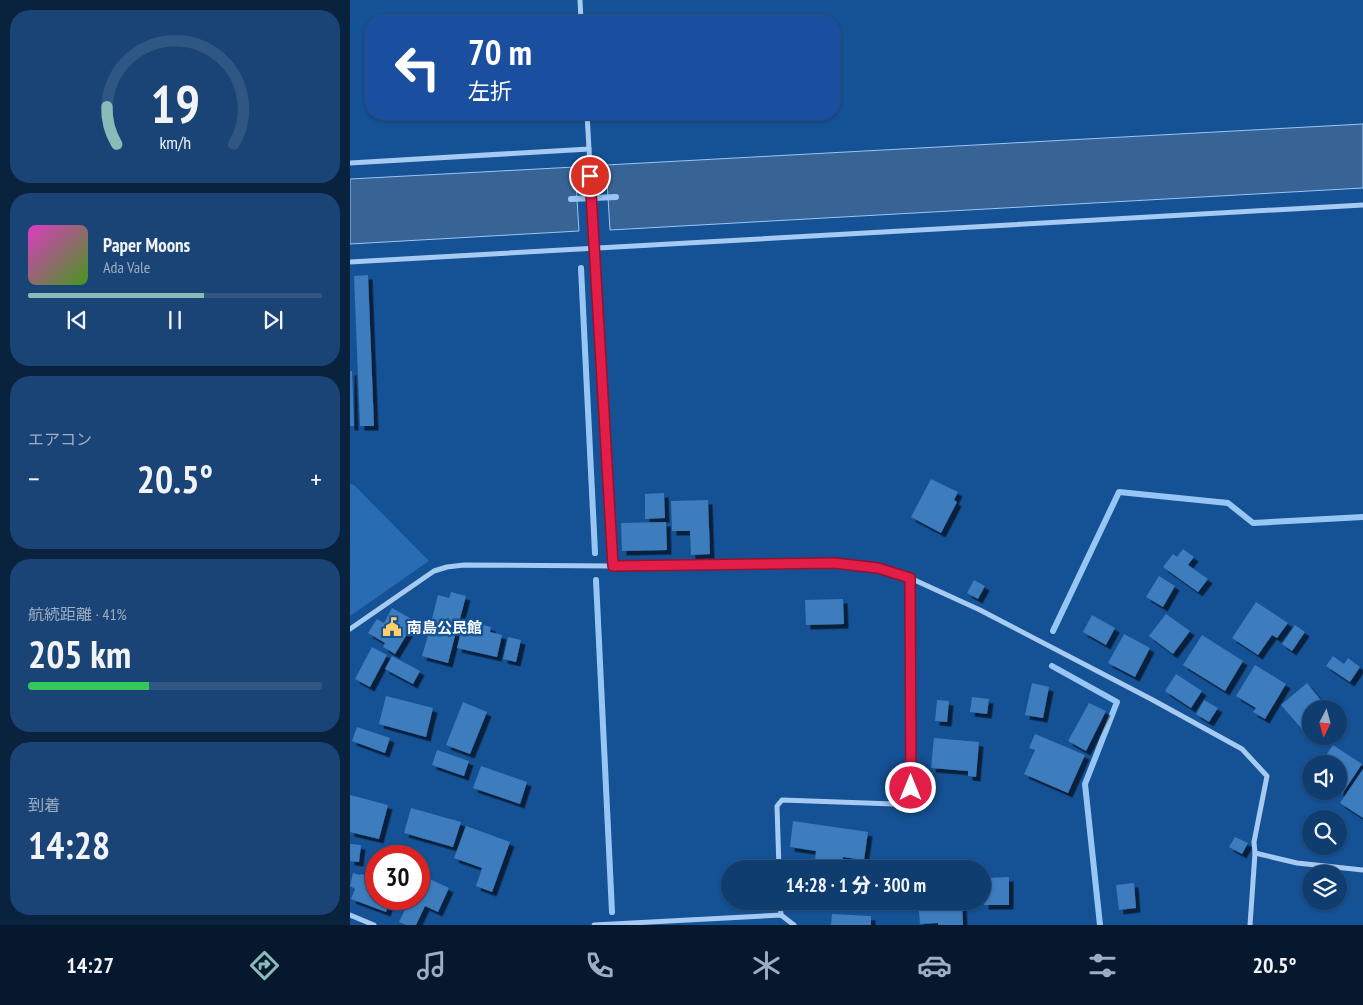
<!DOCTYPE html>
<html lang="ja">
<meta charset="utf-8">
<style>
:root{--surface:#103d70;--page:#194475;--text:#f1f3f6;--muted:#9caec3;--line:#305683;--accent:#8bbbb9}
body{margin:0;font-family:"PT Sans Narrow","Noto Sans JP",sans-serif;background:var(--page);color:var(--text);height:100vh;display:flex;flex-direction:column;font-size:19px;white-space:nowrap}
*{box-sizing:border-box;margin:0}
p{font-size:16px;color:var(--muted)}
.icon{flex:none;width:28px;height:28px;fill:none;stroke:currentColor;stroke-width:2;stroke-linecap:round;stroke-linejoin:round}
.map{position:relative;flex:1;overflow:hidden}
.side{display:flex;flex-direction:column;gap:10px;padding:10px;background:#09223e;width:350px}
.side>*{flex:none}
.top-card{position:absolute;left:15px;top:15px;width:475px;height:105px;border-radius:20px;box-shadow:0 1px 4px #0004,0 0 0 1px var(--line);background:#1a4fa0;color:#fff;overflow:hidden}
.needle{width:32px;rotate:186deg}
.controls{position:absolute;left:952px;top:700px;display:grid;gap:10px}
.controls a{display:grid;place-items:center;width:45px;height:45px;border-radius:50%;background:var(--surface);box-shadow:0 1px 4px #0004,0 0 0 1px var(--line);font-size:25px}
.speed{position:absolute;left:15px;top:845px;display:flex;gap:10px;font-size:25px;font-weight:700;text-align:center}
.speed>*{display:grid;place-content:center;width:65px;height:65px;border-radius:50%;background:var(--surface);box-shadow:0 1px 4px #0004,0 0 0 1px var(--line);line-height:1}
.speed .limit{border:8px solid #d22;background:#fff;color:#111}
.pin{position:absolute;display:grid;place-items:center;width:42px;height:42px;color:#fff;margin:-21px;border:2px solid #fff;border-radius:50%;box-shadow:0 1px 5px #0007}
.me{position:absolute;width:55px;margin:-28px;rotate:0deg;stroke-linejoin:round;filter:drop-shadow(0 0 4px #0008)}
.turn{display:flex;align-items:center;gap:18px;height:105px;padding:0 20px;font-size:22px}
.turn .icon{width:65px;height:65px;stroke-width:2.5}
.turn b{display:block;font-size:35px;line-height:42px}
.big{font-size:38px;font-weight:800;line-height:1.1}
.side .card{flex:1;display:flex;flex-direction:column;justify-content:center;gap:8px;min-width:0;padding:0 18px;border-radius:20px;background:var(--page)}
.side .dial{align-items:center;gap:0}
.dial svg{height:130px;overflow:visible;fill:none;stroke:var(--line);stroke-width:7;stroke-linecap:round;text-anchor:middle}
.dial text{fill:var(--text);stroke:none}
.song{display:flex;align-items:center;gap:15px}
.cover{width:60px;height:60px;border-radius:8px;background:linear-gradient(135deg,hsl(310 70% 55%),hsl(100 70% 35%))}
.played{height:5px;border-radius:2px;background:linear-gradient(90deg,var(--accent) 60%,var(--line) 60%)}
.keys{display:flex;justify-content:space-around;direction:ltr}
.heat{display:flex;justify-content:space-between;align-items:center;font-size:28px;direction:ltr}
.charge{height:8px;border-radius:4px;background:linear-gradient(90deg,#34c759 41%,var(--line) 0)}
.trip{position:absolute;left:371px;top:860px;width:270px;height:50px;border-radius:25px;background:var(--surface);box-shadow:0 1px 4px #0004,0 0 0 1px var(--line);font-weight:800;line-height:50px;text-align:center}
.tabs{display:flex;height:80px;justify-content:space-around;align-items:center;background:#06182d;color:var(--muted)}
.tabs .icon{width:35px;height:35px}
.tabs .on{color:var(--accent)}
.tabs b{font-size:22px;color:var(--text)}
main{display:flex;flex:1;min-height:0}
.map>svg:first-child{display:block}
</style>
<main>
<section class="side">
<div class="card dial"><svg viewBox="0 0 100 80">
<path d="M14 69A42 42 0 1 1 86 69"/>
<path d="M14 69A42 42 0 0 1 8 46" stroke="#8bbbb9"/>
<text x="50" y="56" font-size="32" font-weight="700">19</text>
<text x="50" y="72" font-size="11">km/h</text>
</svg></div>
<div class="card">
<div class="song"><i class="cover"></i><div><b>Paper Moons</b><p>Ada Vale</p></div></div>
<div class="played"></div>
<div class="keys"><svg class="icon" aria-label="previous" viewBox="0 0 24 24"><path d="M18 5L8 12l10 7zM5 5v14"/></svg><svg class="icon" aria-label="pause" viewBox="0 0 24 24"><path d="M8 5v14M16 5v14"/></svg><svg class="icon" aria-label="next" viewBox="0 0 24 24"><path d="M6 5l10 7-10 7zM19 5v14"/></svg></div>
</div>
<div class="card"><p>エアコン</p>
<div class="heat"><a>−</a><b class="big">20.5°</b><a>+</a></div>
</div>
<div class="card"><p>航続距離 · 41%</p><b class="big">205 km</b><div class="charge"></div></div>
<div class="card"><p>到着</p><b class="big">14:28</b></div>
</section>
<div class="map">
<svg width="1013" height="925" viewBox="0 0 1013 925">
<defs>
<filter id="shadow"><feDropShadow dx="4.5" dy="4.5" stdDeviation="0" flood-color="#0009"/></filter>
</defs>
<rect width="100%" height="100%" fill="#155195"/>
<path fill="#286cb4" d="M0,484L4,485L79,561L0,616Z"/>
<g fill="#386495" stroke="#98c6f4">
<path d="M1013,124V188L260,230L256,165Z"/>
<path d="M225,167L229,231L0,244V179Z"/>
</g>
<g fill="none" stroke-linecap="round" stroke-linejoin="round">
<g stroke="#98c6f4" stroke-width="6">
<path d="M221,199L266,197"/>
<path d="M231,268L245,553"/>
<path d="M246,580L262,912"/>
<path d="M703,631L769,492L878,503L903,523L1013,517"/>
<path d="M702,666L767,702L735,784L750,925"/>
</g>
</g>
<g fill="#3e7bbd" filter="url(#shadow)">
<path d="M18,275L24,426H10L4,276Z"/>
<path d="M0,371H2L4,426H0Z"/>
<path d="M581,479L608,492L604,500L607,502L591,533L561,517Z"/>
<path d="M314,493L315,518L295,519V494Z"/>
<path d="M358,500L360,554L341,555L340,531H322L321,501Z"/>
<path d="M316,522L317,550L272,551L271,523Z"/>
<path d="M833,549L844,557L838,565L858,579L848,592L813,567L823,554L827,557Z"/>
<path d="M809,576L825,586L813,607L796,597Z"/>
<path d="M624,580L635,586L628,599L617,593Z"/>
<path d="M101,592L116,596L107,630L81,623L88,595L99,598Z"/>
<path d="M493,599L494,624L456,625L455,600Z"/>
<path d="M906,602L938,623L927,638L922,635L908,655L882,638Z"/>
<path d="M42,608L65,621L45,654L33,647L35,643L18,633L27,619L34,623Z"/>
<path d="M816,614L840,631L823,654L799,636Z"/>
<path d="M742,615L765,628L756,645L733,632Z"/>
<path d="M114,620L141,627L140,632L152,635L147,657L107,648Z"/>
<path d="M81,625L106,632L98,663L72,656Z"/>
<path d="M945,625L955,632L942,651L932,644Z"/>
<path d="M774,634L800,648L785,677L758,663Z"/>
<path d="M852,635L893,661L875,691L833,665Z"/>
<path d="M158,637L171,640L166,662L153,659Z"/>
<path d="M22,647L37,655L20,687L5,679Z"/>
<path d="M42,656L70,671L63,684L35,669Z"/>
<path d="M983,656L994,664L998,658L1010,667L1000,682L976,666Z"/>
<path d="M905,665L936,684L915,719L903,712L906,708L886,696Z"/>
<path d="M826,674L852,691L841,708L815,691Z"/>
<path d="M682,683L699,687L693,718L675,715Z"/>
<path d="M957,683L978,709H961V733L958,736L931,705Z"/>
<path d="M36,696L83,708L76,737L29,724Z"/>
<path d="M622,697L639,699L637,714L620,712Z"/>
<path d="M587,700L599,701L597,722L585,721Z"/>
<path d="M854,700L868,708L859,722L846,714Z"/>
<path d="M113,702L137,712L120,754L96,745Z"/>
<path d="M739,703L756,711L736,751L718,741Z"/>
<path d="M7,727L40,738L35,753L2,741Z"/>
<path d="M685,734L735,755L718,793L674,774L685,750L679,748Z"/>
<path d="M584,738L629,742L626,777L618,776V771L581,768Z"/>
<path d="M983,745L1012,764L992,794L989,792V764H970Z"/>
<path d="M87,750L119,761L114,776L82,765Z"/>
<path d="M131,766L177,782L170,804L123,788Z"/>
<path d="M1013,769V818L990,803Z"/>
<path d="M0,795L38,805L29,839L0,832Z"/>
<path d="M61,808L111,822L103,847L54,833Z"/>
<path d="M443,821L518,832L514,860L493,857L492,869H464L466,851L440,847Z"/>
<path d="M116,826L160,842L142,892L126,886L132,868L104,858Z"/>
<path d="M885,837L898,843L892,854L879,847Z"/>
<path d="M0,844L11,845L9,862L0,861Z"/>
<path d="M576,863L577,869H563L562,864Z"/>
<path d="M3,873L10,875L11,874L26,879V899H41L36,912L1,899L5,889L0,886Z"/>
<path d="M71,875L99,888L88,912L75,906L66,925H56L49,922L60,899H69V881Z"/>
<path d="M659,877V905H634V878Z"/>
<path d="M784,883L786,908L769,910L766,885Z"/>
<path d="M568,901H612L613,925H588V923L570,924Z"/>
<path d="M482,914L521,916V925H481Z"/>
</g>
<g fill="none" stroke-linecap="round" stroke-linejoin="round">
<g stroke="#a6caf1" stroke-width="5">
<path d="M230,0L231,21"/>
<path d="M237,114L263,566"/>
<path d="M0,163L239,149"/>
<path d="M0,262L1013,205"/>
<path d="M0,629L84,571L97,567L114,565L263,566L484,563L528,568L560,578L630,610L801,699L892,749L917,776L904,842L905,853L947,863L1013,870"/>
<path d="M429,869L427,806L432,800L544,804L556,798L561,788L560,578"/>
<path d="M430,901L431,915"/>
<path d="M0,915L24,925"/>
<path d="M244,925L431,915L444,925"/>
<path d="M900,925L905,853"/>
</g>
</g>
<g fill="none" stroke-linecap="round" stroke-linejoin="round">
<g stroke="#92132f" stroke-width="12">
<path id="route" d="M240,176L263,566L484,563L528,568L560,578L561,788"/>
</g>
<use href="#route" stroke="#e11d48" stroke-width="9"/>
</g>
<defs>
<g id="civic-bare" transform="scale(1.5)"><path d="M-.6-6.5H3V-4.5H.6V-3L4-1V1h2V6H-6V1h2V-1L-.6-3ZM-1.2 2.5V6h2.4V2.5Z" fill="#ffce66" stroke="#155195" stroke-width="2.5" paint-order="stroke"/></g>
</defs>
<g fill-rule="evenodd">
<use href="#civic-bare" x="42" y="627"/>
</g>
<g text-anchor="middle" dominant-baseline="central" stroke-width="5" stroke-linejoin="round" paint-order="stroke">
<g font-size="15" font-weight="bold" fill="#fff" stroke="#155195" text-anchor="start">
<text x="57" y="627">南島公民館</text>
</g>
</g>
</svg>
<div class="controls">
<a><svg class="needle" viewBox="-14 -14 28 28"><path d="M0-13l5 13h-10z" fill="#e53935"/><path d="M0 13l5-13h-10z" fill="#9caec3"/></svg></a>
<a><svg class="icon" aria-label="sound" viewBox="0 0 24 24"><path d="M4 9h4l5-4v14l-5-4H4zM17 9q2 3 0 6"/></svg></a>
<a><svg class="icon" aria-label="search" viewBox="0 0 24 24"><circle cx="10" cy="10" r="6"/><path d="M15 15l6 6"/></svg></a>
<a><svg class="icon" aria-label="layers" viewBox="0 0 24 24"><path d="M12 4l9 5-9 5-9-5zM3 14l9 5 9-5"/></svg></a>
</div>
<div class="speed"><div class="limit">30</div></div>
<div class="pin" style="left:240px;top:176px;background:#d93025"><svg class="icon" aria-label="arrive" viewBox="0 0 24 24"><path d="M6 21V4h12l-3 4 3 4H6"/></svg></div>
<svg class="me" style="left:561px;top:788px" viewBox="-20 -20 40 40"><circle r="17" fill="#e11d48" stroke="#fff" stroke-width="3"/><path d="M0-11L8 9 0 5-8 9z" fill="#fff"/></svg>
<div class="trip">14:28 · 1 分 · 300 m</div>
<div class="top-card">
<div class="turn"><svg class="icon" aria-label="left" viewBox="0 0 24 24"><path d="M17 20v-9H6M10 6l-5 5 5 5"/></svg><div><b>70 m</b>左折</div></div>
</div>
</div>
</main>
<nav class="tabs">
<b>14:27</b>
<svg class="icon on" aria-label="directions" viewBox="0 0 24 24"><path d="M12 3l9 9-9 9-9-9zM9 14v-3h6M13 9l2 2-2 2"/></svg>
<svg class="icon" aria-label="music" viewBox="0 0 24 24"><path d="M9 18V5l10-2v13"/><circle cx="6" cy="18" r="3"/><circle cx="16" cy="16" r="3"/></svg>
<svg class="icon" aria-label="phone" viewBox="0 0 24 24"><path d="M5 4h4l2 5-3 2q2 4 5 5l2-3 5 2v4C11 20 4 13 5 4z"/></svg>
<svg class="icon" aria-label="climate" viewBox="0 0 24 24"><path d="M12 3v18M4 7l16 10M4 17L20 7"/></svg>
<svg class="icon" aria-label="car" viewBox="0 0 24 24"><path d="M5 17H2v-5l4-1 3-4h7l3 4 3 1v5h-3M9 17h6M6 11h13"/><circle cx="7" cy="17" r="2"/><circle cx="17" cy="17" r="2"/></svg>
<svg class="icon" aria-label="filters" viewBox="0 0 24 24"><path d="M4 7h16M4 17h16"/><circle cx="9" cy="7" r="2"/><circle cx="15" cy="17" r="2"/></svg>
<b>20.5°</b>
</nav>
